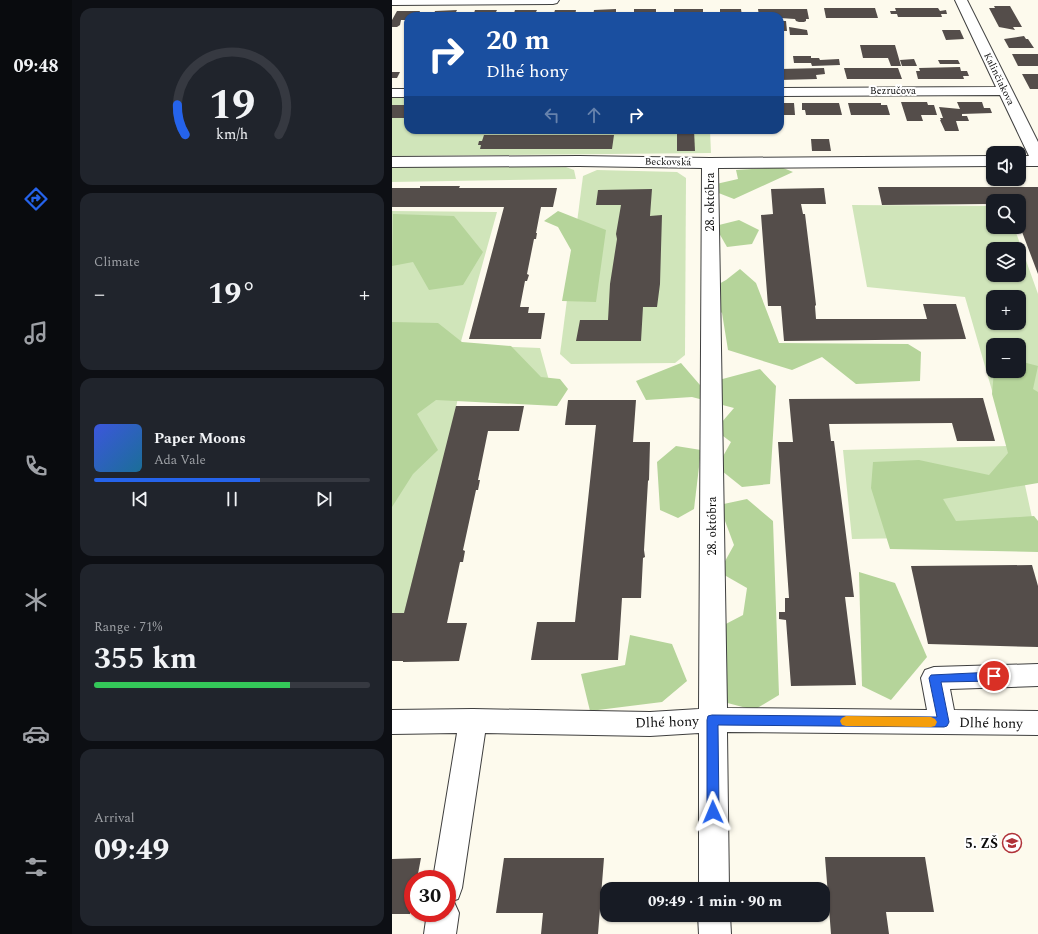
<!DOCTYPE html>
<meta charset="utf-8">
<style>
:root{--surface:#171b24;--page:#20242c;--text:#f1f3f6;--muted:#9ea1a6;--line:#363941;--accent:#2563eb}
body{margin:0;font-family:Spectral,serif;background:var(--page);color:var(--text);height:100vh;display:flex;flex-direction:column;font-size:15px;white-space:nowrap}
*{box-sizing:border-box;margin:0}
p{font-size:13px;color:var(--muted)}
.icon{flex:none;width:22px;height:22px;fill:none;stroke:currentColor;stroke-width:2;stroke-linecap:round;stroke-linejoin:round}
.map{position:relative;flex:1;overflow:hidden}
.panel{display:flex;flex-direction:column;gap:8px;padding:8px;background:#0d0f14;width:320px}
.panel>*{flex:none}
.hud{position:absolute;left:12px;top:12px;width:380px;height:122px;border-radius:12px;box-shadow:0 1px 3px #0004;background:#1a4fa0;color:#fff;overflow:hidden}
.tools{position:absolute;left:594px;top:146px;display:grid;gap:8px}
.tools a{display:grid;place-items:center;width:40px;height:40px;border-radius:8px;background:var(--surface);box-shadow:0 1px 3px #0004;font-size:20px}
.speed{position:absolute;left:12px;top:870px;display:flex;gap:8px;font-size:20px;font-weight:700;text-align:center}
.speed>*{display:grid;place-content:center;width:52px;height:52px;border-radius:50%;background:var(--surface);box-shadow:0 1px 3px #0004;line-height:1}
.speed .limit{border:6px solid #d22;background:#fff;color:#111}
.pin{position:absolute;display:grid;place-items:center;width:34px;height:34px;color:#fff;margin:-17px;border:2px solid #fff;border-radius:50%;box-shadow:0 1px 4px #0007}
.me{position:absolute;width:44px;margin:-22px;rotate:359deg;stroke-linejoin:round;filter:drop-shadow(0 0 3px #0008)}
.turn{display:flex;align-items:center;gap:14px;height:84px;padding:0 16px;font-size:18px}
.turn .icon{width:52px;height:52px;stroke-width:2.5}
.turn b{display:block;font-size:28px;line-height:34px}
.lanes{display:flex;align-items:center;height:38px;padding:0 16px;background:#0003;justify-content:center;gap:20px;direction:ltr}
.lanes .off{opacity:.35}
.big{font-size:30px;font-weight:700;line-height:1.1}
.panel .tile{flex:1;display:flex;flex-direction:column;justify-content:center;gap:6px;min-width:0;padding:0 14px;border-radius:12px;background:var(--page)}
.panel .dial{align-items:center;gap:0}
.dial svg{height:104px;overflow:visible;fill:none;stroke:var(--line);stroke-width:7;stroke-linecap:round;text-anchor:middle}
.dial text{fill:var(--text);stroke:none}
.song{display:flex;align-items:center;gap:12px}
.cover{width:48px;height:48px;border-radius:6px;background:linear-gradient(135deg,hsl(230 70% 55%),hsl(200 70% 35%))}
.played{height:4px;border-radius:2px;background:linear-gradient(90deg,var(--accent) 60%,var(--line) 60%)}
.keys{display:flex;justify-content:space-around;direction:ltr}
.heat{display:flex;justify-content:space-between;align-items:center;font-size:22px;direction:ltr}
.charge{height:6px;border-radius:3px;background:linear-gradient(90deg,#34c759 71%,var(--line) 0)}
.trip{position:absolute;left:208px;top:882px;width:230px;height:40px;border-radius:12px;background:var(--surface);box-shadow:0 1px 3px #0004;font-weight:700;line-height:40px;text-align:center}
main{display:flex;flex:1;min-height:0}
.menu{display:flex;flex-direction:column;width:72px;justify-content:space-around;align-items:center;background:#090b0e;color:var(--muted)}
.menu .icon{width:28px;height:28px}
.menu .on{color:var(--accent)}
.menu b{font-size:18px;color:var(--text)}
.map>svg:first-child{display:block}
</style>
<main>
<nav class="menu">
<b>09:48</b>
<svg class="icon on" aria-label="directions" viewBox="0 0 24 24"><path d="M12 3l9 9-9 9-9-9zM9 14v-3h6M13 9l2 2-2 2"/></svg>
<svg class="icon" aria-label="music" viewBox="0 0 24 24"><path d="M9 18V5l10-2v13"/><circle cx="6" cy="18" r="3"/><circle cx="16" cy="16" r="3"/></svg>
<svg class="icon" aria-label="phone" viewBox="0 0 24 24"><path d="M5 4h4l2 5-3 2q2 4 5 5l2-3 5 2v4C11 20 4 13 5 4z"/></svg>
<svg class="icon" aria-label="climate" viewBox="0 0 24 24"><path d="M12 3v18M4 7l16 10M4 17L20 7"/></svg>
<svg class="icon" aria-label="car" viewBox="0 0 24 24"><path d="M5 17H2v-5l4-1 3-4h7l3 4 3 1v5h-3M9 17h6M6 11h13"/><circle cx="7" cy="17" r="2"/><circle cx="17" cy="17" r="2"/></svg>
<svg class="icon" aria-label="filters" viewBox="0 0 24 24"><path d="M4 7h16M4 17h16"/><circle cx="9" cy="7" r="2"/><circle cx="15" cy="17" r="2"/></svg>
</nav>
<section class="panel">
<div class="tile dial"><svg viewBox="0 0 100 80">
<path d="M14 69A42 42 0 1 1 86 69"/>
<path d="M14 69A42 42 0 0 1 8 46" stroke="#2563eb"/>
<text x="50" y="56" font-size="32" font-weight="700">19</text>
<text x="50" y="72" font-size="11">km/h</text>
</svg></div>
<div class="tile"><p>Climate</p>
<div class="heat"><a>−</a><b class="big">19°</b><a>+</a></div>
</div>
<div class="tile">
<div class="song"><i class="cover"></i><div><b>Paper Moons</b><p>Ada Vale</p></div></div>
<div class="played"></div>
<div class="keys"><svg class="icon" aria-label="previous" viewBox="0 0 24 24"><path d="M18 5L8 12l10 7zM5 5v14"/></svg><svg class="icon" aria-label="pause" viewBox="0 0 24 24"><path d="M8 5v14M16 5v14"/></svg><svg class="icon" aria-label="next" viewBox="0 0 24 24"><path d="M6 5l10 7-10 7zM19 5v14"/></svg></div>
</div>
<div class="tile"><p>Range · 71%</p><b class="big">355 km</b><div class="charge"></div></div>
<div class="tile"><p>Arrival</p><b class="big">09:49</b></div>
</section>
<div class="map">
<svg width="646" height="934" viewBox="0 0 646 934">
<rect width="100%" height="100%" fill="#fdfaed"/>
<g fill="#d0e5ba" fill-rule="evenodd">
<path d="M0,98H16V130H318L319,153L0,156Z"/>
<path d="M0,167H174L182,170L184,179L0,182Z"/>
<path d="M205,170L285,172L294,178L293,355L283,363L179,364L168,354L191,176Z"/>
<path d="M460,205L601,206V227H622L646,294V475L631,476L644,536L460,539L451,450L616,446L573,297L475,287ZM601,249H627V275H601ZM601,297H627V323H601ZM601,345H627V371H601Z"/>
<path d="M0,211L105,212L68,345L148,348L161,395L67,393L14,645H0Z"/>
</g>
<g fill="#b5d49a">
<path d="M389,167L401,172L342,199L311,187L346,179L344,170Z"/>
<path d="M166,211L214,230L204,302L170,301L179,250L166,227L152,221Z"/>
<path d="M1,214L62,216L91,252L71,285L37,290L21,262L0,266Z"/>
<path d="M347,220L367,230L360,244L335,247L323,226Z"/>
<path d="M348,269L364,283L387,343L516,344L529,352L528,381L464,384L430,357L400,370L336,350L330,313L309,294L334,280Z"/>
<path d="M0,322L46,323L70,342L119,346L149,377L168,379L176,389L165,406L44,400L25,414L46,450L21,474L0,507Z"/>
<path d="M627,361L646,366L641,389L646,392V483L551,499L564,521L642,516L646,521V552L498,549L479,488L481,462L527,460L597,475L616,453L600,394L602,371H627Z"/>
<path d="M289,363L308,385L368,369L384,386L378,484L350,487L325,467L339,442L323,430L342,408L300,397L254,400L244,381Z"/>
<path d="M284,446L309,450L302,509L286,518L268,510L265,462Z"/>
<path d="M355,499L381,521L387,695L362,710L328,701V627L351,615L355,588L327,572L342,545L327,505Z"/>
<path d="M467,572L503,583L535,657L499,700L470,686Z"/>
<path d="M238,635L280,644L295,681L270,702L198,711L189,674L233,665Z"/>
</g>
<g fill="#544d4a">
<path d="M602,6H618L630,27H621L623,30L607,27L597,8H603Z"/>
<path d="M432,8H483L486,18H434Z"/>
<path d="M503,8H546L548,11L554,10L555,14H549L550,17H506L505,14H499L498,11H504Z"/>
<path d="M224,9V14H229V16H201L202,10Z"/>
<path d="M242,9H264V14H270V16H242Z"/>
<rect x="282" y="9" width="29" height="7"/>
<path d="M328,9H349L350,16H328Z"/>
<path d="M366,9H415L417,19H414V21L412,22H407L404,21L403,19L388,18V16H367Z"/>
<path d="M65,10L62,16H41L43,11Z"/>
<path d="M83,10H105L103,14H109L108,16H81Z"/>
<path d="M123,10H145L143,14H148L147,16H121Z"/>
<path d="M163,10H184L183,16H161Z"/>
<path d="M5,11H28L26,16H16V20H9L8,25L5,27H0V20Z"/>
<path d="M388,21H394L395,31H388Z"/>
<path d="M397,27L415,30L416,35H398Z"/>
<path d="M550,30H568L572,39L554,40Z"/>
<path d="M632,36L634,39H636L642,48H617L612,39Z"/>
<path d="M388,44H391L392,64H388Z"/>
<path d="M468,45H503L509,66H499L496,58H471Z"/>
<path d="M620,54H646V66H626Z"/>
<path d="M401,56H419V58H427L428,60L447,59L448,65L420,66L419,63H402Z"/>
<path d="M522,59L525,66H510L508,60Z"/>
<path d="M546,60H566L568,64H548Z"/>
<path d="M568,67L569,71H575L577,76H571L572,79H526L524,71H528L527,68Z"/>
<path d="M432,68L433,74L424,75L425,79L388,80V69Z"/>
<path d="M452,68H506L510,79H455Z"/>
<path d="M0,72H8L5,78H0Z"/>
<path d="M630,74H646V89H638Z"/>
<path d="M509,102H535L536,105H542L545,115H529L531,121H515Z"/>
<path d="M565,102H590L592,108H598L600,113L570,114V116H575L577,121H564L567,131H553L548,120H549L548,118H551L547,107L568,109Z"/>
<path d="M388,103H402L403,115H388Z"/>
<path d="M410,103H447L450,115H414L413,110H410Z"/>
<path d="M456,103H489V105H495L498,115H459Z"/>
<rect x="0" y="105" width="16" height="13"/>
<path d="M285,130H302L303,151H285Z"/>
<path d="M92,135H222L220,149H88L89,145H86L87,141H90Z"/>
<path d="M419,139H437L439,151H420Z"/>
<path d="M28,186H68L67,188H165L161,207H149L144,233H145L144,239H142L135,274L137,275L135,281H133L128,307H137L136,313H153L149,339H77L112,207H0V188H28Z"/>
<path d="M486,187H646V274L627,224V201H601V203L597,204L490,205Z"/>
<path d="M432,188L434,204H409L411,214H413L421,279L424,305L423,306L424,319H535L531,304H564L574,339L392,341L389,306H376L369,215L381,214L379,189Z"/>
<path d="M260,189L258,216L270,215L268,284L265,307H251L249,341H184L188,320H216L218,284L225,239L224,234L229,205H204L206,190Z"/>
<path d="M591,398L603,441H565L560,423L437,424L439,441H442L462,597H453L464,685L399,686L394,620L387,619V612H393V598H397L386,442H401L397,399Z"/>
<path d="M176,400H244L241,442H258L257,480L256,481L252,550L253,557L251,558L249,598H230L226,660H139L145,622H183L204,425H173Z"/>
<path d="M64,406H132L127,431H96L86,480H88L86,490H84L71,550L73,551L71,562H68L55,623H75L67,661L11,662V661H0V613H12Z"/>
<path d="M640,565L646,586V647L536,644L519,566Z"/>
<path d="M433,857H533L542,912H494L497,934H439Z"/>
<path d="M29,858L25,879H21V899L18,914H0V859Z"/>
<path d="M112,858H212L206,934H149L151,913H104Z"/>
</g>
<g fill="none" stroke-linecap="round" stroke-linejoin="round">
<g stroke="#3f3f3f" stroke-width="2">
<g id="minor">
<path d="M0,0H167L165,3L161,4L0,5Z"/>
<path d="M563,0H575L646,142V166H627V156H637L608,95L388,96V88L604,87Z"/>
<rect x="0" y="89" width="16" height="8"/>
<path d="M187,156L318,158L601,156V166L326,168L335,708L535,710L529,678L533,670L542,667L646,664V686L558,689L562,710L646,711V735L335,732L337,889H307V733L258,736L93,733L70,888L66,899L60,901L62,902L67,913L64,934H32L35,913H55V879H41L65,733L0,734V710L81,709L258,712L307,709L310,168L187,166L0,167V157Z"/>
<path d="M306,915H338L339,934H307Z"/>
</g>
</g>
<use href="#minor" fill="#fff" fill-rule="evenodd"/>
</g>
<path fill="#2563eb" stroke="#184099" d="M602,672L605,673L607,676L605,680L602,681L549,682L557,722L555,726L552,727L326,725L327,812L325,816L321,818L317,816L315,812V720L316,716L320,715L545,717L537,678L539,675Z"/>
<path fill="#f59e0b" d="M454,716L539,717L543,719L545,722L543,726L539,727L454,726L450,725L448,721L450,718Z"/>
<defs>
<g id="school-ring" transform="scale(1)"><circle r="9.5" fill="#fff" stroke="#b03138" stroke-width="1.5"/><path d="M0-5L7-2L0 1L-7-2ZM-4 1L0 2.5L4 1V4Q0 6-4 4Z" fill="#b03138"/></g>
</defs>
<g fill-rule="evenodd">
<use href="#school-ring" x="620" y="843"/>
</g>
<g text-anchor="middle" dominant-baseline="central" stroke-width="4" stroke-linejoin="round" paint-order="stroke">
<g font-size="10" fill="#0c0c0c" stroke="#fff">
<text transform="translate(607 79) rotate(64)">Kalinčiakova</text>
<text x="501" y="91">Bezručova</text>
<text transform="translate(276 162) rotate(1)">Beckovská</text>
</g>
<g font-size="12" fill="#0c0c0c" stroke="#fff">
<text transform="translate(318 202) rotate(-90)">28. októbra</text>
<text transform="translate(320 526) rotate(-90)">28. októbra</text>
</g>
<g font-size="14" fill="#0c0c0c" stroke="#fff">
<text transform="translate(275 722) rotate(-2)">Dlhé hony</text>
<text transform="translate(599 723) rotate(1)">Dlhé hony</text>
</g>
<g font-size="14" font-weight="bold" fill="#0c0c0c" stroke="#fff" text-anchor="end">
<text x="606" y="843">5. ZŠ</text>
</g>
</g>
</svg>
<div class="tools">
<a><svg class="icon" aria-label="sound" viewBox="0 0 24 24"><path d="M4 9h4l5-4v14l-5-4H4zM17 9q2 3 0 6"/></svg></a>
<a><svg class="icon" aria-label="search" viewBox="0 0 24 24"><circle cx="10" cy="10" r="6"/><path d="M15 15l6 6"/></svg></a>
<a><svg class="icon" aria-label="layers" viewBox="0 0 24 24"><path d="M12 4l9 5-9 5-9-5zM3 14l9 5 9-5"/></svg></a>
<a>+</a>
<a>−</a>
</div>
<div class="speed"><div class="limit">30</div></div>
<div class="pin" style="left:602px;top:676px;background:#d93025"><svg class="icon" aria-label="arrive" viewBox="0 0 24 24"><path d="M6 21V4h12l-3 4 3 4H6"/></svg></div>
<svg class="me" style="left:321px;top:812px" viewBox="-20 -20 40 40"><path d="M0-17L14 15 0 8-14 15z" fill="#2563eb" stroke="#fff" stroke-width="4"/></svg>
<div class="trip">09:49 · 1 min · 90 m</div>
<div class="hud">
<div class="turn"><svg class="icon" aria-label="right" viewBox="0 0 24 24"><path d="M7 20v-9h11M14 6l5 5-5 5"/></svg><div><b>20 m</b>Dlhé hony</div></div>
<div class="lanes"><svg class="icon off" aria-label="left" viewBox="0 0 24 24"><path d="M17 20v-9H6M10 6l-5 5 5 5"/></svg><svg class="icon off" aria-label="ahead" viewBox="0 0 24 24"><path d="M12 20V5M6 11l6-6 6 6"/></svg><svg class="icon" aria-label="right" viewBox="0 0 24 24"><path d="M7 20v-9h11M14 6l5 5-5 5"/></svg></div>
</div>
</div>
</main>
